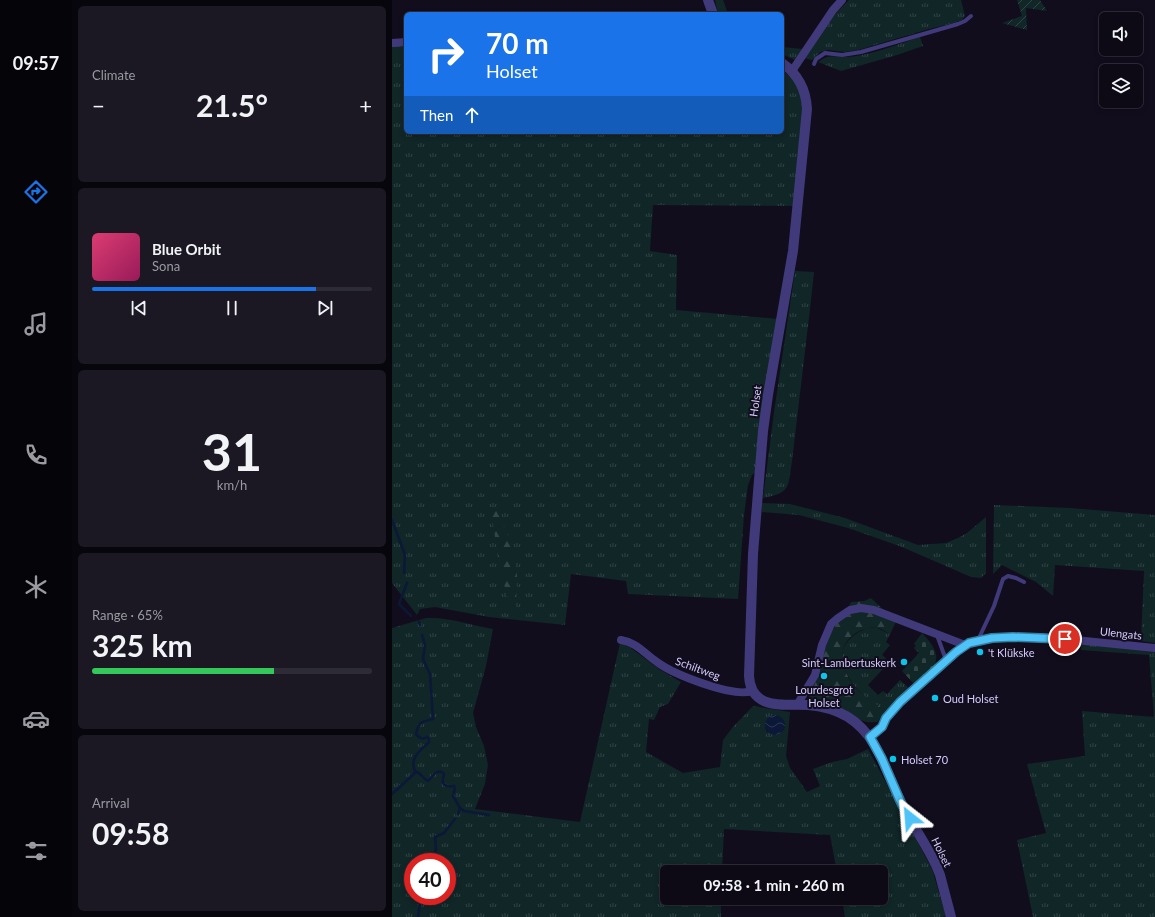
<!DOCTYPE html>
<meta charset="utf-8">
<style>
:root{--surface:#0d0a16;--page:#1b1823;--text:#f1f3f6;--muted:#9a9aa1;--line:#2d2b35;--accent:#1a73e8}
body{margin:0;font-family:Lato,sans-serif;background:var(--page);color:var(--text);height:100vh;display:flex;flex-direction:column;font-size:15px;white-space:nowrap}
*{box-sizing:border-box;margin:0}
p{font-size:13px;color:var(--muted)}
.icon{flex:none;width:22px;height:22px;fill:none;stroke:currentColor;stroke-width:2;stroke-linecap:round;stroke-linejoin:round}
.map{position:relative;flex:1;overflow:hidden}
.side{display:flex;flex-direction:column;gap:6px;padding:6px;background:#07060c;width:320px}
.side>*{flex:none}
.top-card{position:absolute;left:12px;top:12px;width:380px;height:122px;border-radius:6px;box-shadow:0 2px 6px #0003,0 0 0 1px var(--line);background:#1a73e8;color:#fff;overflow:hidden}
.controls{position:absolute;left:707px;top:12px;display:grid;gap:8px}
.controls a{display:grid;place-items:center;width:44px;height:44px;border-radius:6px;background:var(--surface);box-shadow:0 2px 6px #0003,0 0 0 1px var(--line);font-size:20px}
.speed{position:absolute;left:12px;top:853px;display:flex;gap:8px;font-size:20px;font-weight:700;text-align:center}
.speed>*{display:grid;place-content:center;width:52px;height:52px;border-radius:50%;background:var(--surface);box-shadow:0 2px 6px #0003,0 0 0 1px var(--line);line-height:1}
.speed .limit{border:6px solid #d22;background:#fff;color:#111}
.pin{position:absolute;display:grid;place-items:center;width:34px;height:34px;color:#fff;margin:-17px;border:2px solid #fff;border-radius:50%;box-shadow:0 1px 4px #0007}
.me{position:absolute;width:44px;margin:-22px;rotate:332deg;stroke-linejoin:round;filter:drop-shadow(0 0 3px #0008)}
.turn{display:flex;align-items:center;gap:14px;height:84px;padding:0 16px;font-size:18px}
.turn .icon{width:52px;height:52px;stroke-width:2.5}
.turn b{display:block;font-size:28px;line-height:34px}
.then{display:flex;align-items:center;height:38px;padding:0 16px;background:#0003;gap:8px;font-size:15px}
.big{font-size:30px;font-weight:700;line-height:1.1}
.side .tile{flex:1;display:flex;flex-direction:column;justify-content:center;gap:6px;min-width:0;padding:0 14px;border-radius:6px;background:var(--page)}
.side .dial{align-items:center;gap:0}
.dial b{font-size:52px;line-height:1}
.song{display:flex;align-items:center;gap:12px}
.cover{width:48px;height:48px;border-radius:6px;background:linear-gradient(135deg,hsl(340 70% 55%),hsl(330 70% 35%))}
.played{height:4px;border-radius:2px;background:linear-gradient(90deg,var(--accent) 80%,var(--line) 80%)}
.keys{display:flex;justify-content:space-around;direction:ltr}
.heat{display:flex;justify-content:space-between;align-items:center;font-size:22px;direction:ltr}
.charge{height:6px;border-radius:3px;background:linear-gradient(90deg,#34c759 65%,var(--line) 0)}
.trip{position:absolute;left:268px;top:865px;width:228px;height:40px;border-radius:6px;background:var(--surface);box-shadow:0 2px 6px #0003,0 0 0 1px var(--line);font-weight:700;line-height:40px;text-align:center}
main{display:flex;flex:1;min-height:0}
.menu{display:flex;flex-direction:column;width:72px;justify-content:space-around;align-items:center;background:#050409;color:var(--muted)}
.menu .icon{width:28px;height:28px}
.menu .on{color:var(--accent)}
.menu b{font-size:18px;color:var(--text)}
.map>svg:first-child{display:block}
</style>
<main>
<nav class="menu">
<b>09:57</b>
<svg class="icon on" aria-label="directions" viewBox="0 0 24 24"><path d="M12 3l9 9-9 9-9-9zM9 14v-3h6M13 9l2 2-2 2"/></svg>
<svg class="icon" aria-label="music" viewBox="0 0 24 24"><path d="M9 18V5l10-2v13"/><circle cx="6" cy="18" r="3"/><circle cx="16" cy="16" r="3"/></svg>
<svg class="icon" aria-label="phone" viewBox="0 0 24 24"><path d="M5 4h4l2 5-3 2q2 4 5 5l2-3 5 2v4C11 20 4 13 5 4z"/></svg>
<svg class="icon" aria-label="climate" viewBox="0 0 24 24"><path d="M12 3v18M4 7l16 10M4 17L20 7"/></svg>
<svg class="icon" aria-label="car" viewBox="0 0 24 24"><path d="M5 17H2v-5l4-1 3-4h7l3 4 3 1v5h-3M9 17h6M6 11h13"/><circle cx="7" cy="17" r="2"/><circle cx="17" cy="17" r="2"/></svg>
<svg class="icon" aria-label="filters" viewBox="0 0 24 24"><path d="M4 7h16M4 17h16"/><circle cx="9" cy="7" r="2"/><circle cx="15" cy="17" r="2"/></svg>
</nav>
<section class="side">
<div class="tile"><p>Climate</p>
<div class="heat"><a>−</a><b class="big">21.5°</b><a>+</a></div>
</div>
<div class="tile">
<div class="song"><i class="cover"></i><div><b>Blue Orbit</b><p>Sona</p></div></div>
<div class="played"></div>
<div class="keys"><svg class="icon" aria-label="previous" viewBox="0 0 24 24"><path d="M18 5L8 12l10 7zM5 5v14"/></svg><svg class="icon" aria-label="pause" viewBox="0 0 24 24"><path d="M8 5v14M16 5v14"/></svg><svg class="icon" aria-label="next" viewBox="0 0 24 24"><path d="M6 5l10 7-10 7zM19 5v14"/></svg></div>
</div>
<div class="tile dial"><b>31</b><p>km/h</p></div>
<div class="tile"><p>Range · 65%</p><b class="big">325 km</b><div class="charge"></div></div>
<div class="tile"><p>Arrival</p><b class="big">09:58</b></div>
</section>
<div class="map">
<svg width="763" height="917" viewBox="0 0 763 917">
<defs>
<pattern id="grass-tufts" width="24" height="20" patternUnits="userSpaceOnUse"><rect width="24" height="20" fill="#102627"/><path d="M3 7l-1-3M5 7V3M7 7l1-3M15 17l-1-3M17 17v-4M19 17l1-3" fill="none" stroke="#324447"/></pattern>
<pattern id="forest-firs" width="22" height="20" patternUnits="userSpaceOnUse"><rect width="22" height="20" fill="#102627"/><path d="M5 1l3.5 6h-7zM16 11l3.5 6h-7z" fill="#324447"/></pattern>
<pattern id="cemetery-stones" width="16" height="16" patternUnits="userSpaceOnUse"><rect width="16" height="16" fill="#102627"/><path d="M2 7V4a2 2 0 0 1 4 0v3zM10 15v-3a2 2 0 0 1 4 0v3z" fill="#324447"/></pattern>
<pattern id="garden-furrows" width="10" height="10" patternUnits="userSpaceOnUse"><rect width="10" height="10" fill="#102627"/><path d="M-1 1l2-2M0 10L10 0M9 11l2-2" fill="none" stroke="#324447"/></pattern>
<pattern id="water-waves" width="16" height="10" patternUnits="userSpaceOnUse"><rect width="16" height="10" fill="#0b1838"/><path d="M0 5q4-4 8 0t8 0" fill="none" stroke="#2e3856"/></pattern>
</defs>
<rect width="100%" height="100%" fill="#110d1d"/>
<g fill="url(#grass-tufts)" fill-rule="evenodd">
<path d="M323,0H331L336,14H326Z"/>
<path d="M457,0H569L573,16L570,20L562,23L537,29L466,50L453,52L436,50L428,52L420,60L412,58L439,18Z"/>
<path d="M528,37L531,46L505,55L449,71L426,62C437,54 439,57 452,57C475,57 506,44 528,37Z"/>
<path d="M14,42V132H390V71L398,76L414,94L404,206L261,205L258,251L285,255L284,310L386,319L367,469L360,475L356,485L352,515L346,599L236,594L234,581L179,574L173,625L97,617L43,607L28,609L25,615L0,583V43Z"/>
<path d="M390,47L411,49L403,60L390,54Z"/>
<path d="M403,271L422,272L418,309L400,461C396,487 399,493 371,498L382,412Z"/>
<path d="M370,503L398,504L453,518L526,545L554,543L566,538L575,533L594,517V573L589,578L579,577L510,547L456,528L407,515L370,512Z"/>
<path d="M602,505L678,508L763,515V643L749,641L752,571L663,565L661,596L644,582L610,565L601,574Z"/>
<path d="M34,618C58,617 78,625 101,629L94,666L81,713L84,727L92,746L96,765L93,784L83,809L188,822L228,643H232L267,669L289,682L276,704L268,707L262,720L257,719L254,752L291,773L328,767L331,740L341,727L361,706L398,712L394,756L398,768L415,792L428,786L421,769L440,762L455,759L476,749L540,869L554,916L550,917H453L450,898H489V872H445L438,835L332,829L330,872H275V898H329V917H0V628ZM393,723L392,730L375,732L373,727ZM21,862H55V896H21Z"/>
<path d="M474,628H485L498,634L494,642L498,645L490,655L494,658L491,662V669L476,685L486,695L491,691L495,694L508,680L518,689L495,711C488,707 480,703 474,698C460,685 440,659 456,641C461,635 467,632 474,628Z"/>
<path d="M689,643L763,648V917H641L625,840L654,833L635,764L693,756L690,711L762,717L757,655L689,650Z"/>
</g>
<g fill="url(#forest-firs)">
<path d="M99,509L106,511L119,543L125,574L124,612L115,596L107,565Z"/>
<path d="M479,598L504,622L498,634C494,632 489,628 484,628C470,626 454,637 451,650C449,657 451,665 454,672C461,691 479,701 495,711L485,722C466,724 466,716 450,709C439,704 427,702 416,700L429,669L432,651L438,634L445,623L452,617L459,602L472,601Z"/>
</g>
<path fill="url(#cemetery-stones)" d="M530,633C538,641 548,653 543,664C541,670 528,680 523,685L510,671L527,653L522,648L524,646L522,644Z"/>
<path fill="url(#garden-furrows)" d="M625,0H648L655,11L634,8L635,30L610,23L630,16Z"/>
<circle fill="url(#water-waves)" cx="383" cy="725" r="10"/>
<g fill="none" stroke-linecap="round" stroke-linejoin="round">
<g stroke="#0b1838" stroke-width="2.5">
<path d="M0,520L13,555L12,573"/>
<path d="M15,583L7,604L19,616"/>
<path d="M27,622L28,625"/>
<path d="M30,635L33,645L31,659L38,674L41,719C29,722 27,721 24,734C28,738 30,740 35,737L37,739V742C28,751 17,758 23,771C30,773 30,779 36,781C41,777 42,770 50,772L52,774C49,784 51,787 62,786L63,788L61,796L68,808L66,814"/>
<path d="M0,794L24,772"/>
<path d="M68,808L72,811L97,815"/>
<path d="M41,862L44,849L43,837L52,833L63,819"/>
<path d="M26,917L29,896"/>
</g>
<g stroke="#403a7a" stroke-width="4">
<path d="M422,64L424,59L433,53L450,55L469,52L566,24L573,21L579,16"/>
<path d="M545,635L554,660"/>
<path d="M586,640L602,606L611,579L616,576L624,578L632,582"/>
</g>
<g stroke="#403a7a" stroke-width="8">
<path d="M0,43L14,42"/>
<path d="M400,71L441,10L450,0"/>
<path d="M229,640C244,642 253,654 265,662C281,674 341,698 360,691"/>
<path d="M405,705L423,675L430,645L439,624L446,618L458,610L469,608L482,610L573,645"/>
<path d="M478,737L490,727L494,718L508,702L564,652L577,643L600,638L634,637L673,639L763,648"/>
</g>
<g stroke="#403a7a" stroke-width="10">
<path d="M316,0L321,14"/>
<path d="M390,63C406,74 414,90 415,109L401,251L376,395L371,431L361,554L357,676C359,710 390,704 416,705C430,706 444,710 456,717C488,737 494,775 511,806C521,826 534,844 544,865L548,875L559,917"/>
</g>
</g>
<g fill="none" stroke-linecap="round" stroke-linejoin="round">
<g stroke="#337fa1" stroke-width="10">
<path id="route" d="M518,818L510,805L490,759L478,737L490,727L494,718L508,702L564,652L577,643L600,638L621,637L673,639"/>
</g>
<use href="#route" stroke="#4fc3f7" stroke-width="7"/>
</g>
<g fill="#0bc4e9" stroke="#110d1d" stroke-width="1.5">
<circle cx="588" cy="652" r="4"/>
<circle cx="512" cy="662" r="4"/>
<circle cx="432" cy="676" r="4"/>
<circle cx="543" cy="698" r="4"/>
<circle cx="501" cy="759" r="4"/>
</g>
<g text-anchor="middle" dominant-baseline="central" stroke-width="4" stroke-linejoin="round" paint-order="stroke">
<g font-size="11" fill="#d4cbfd" stroke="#110d1d">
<text transform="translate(363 401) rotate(-82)">Holset</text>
<text transform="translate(729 633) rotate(6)">Ulengats</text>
<text transform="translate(306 668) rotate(20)">Schiltweg</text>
<text transform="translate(550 852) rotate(64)">Holset</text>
</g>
<g font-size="11" fill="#d4cbfd" stroke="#110d1d" text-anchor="start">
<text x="596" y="652">'t Klükske</text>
<text x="504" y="662" text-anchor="end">Sint-Lambertuskerk</text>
<text x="432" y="689" text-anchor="middle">Lourdesgrot<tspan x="432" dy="13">Holset</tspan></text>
<text x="551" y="698">Oud Holset</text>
<text x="509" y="759">Holset 70</text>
</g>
</g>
</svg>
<div class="controls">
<a><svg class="icon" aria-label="sound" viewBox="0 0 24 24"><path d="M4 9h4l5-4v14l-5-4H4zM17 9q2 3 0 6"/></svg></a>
<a><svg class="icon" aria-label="layers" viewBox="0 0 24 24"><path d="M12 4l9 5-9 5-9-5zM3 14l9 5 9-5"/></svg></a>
</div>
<div class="speed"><div class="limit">40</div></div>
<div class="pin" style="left:673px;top:639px;background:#d93025"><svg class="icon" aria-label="arrive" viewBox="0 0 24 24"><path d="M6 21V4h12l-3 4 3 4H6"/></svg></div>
<svg class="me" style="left:518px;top:818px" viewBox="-20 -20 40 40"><path d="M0-17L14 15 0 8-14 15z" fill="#4fc3f7" stroke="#fff" stroke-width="4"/></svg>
<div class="trip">09:58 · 1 min · 260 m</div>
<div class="top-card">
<div class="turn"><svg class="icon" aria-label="right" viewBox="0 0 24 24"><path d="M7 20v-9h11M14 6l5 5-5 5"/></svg><div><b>70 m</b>Holset</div></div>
<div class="then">Then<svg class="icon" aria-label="ahead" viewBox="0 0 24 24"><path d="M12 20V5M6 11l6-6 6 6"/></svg></div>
</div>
</div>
</main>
